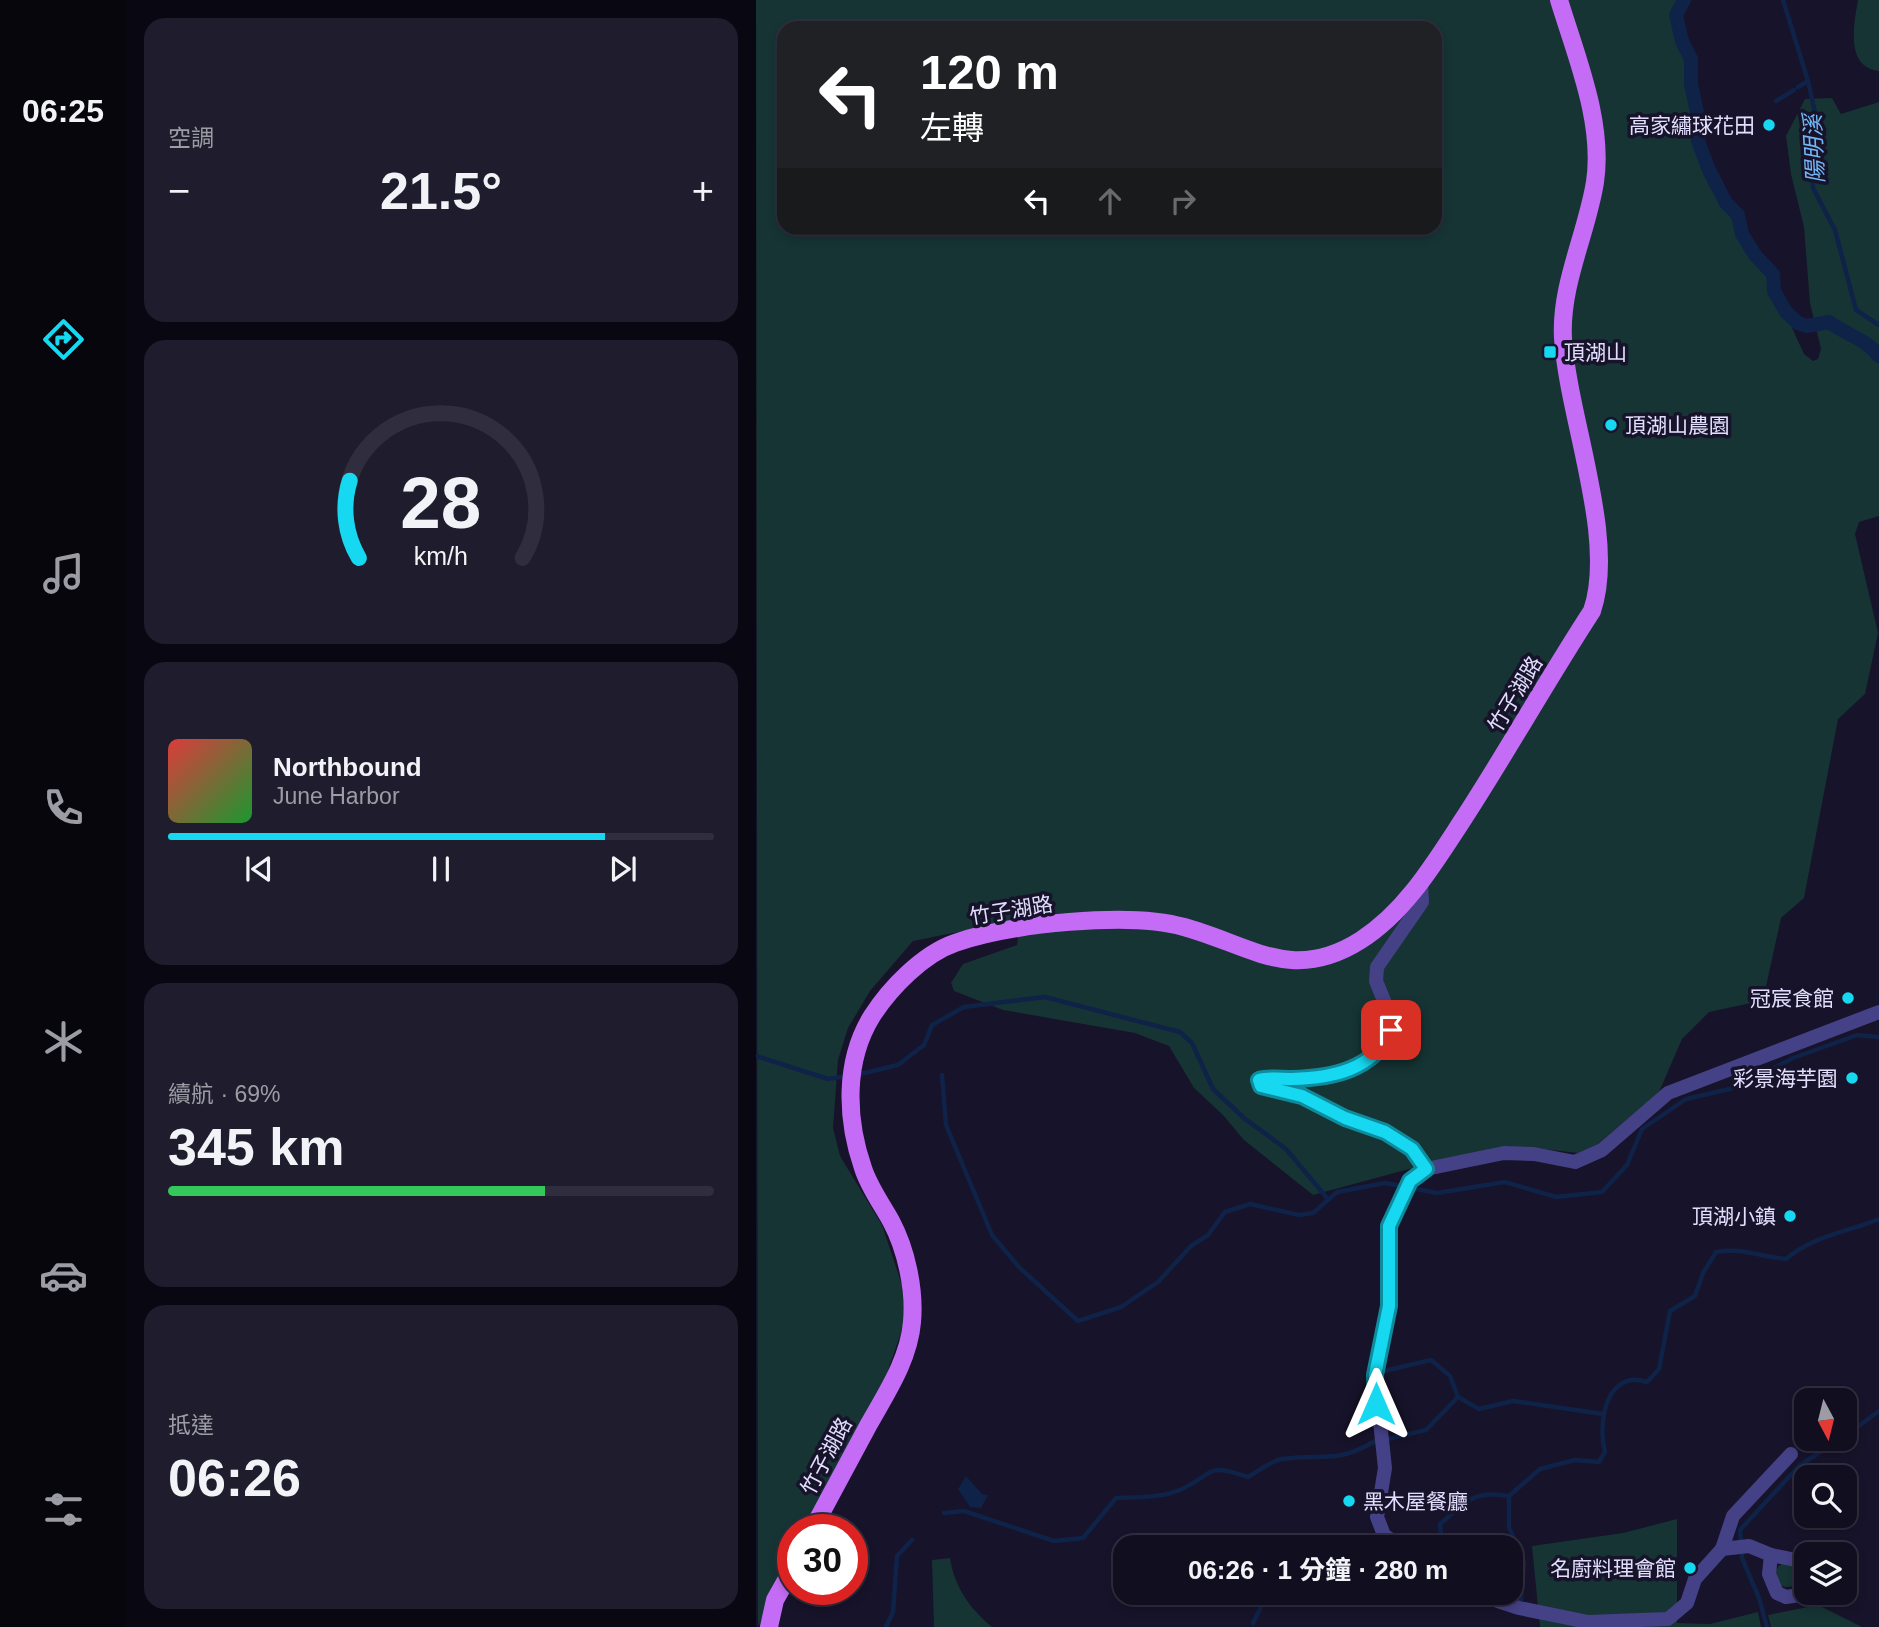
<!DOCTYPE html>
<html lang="zh-TW">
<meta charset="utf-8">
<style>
:root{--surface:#110e20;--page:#1e1c2d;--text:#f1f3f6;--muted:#9c9ca5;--line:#302e3e;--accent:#16d8f1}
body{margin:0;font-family:Arial,"Noto Sans TC",sans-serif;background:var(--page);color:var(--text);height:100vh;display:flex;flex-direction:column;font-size:26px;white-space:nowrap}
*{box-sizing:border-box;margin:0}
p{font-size:23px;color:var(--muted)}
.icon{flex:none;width:38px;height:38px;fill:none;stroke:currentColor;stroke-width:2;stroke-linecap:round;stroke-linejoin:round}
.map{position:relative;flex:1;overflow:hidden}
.drawer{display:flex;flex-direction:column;gap:18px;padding:18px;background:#090812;width:630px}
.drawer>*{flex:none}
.hud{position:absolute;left:21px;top:21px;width:665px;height:214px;border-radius:21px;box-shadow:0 4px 10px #0003,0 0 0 2px var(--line);background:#202124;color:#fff;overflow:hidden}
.needle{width:46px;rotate:173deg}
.controls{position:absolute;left:1038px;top:1388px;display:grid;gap:14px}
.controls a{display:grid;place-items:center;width:63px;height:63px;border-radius:14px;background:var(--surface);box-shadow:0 4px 10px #0003,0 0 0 2px var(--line);font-size:35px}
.speed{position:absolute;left:21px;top:1514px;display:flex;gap:14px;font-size:35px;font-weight:700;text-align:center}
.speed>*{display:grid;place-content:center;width:91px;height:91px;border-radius:50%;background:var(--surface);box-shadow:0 4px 10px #0003,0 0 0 2px var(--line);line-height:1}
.speed .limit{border:10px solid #d22;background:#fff;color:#111}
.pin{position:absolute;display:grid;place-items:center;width:60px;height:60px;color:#fff;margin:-30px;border-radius:14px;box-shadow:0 4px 10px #0006}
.me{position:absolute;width:77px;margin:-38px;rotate:0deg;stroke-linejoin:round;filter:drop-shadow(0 0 5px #0008)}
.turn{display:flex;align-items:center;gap:24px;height:147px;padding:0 28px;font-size:32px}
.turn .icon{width:91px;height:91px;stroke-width:2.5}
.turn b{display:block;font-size:49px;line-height:60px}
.lanes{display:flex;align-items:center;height:66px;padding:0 28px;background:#0003;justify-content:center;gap:35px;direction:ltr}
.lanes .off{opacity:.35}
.big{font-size:52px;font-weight:700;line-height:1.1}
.drawer .tile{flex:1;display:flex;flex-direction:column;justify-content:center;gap:10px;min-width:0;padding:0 24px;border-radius:21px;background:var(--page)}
.drawer .dial{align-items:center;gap:0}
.dial svg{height:182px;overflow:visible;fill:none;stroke:var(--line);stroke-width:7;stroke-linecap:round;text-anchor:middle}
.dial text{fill:var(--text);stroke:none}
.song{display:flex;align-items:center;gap:21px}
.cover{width:84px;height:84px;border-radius:10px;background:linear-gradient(135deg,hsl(0 70% 55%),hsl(130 70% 35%))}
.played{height:7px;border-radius:4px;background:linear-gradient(90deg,var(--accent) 80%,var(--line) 80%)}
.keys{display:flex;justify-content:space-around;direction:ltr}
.heat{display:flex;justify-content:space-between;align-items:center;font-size:38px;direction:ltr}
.charge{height:10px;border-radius:5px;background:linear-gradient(90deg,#34c759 69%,var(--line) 0)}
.trip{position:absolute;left:357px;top:1535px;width:410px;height:70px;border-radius:21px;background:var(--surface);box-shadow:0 4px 10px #0003,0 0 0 2px var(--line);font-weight:700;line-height:70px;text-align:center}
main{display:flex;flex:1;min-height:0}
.tabs{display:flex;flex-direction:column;width:126px;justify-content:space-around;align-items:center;background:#07060d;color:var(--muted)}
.tabs .icon{width:49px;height:49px}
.tabs .current{color:var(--accent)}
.tabs b{font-size:32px;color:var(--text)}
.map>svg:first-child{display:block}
</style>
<main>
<nav class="tabs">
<b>06:25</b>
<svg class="icon current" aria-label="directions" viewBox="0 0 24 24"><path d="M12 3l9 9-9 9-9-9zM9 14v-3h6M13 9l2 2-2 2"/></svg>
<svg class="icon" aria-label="music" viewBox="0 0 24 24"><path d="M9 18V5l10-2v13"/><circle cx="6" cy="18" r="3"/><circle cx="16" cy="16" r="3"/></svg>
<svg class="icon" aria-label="phone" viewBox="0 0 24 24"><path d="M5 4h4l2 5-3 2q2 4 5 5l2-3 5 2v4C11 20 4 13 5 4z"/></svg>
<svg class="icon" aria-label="climate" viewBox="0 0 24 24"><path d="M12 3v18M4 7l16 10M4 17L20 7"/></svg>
<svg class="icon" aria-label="car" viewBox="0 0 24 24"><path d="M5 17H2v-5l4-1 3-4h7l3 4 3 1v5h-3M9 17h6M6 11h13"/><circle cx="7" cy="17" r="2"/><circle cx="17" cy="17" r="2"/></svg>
<svg class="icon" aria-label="filters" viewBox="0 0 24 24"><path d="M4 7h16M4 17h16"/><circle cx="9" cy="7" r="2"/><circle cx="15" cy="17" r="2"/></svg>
</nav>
<section class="drawer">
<div class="tile"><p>空調</p>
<div class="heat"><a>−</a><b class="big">21.5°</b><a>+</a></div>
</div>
<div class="tile dial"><svg viewBox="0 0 100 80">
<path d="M14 69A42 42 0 1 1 86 69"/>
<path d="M14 69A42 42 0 0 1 10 35" stroke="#16d8f1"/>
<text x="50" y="56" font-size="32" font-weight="700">28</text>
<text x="50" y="72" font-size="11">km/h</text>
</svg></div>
<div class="tile">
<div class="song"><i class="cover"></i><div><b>Northbound</b><p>June Harbor</p></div></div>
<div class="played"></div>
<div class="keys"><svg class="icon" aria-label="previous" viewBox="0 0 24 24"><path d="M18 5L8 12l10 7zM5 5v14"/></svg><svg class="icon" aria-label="pause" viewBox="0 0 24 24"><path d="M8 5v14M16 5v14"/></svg><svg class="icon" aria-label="next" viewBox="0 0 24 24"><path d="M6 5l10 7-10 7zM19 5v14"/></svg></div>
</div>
<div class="tile"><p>續航 · 69%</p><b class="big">345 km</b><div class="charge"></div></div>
<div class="tile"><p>抵達</p><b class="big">06:26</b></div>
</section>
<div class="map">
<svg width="1123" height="1627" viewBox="0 0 1123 1627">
<rect width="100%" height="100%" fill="#17132a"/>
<g fill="#163434" fill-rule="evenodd">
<path d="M0,0H924L922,20L954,168L971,200L978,227L1016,284L1048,354L1057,361L1062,359L1065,349L1054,303L1048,227L1035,174L1030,136L1049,99L1076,98L1085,114L1123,102V516L1103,522L1099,534L1122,633L1109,694L1082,719L1048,898L1025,918L1009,991L995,1003L953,1012L926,1039L903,1092L842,1144L822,1153L779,1148L679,1162L557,1195L488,1140L467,1115L438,1088L413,1046L379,1033L247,1010L198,991L195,983L207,964L261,945L262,938C245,919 180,937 157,941L114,991L92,1028L82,1060L77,1128L84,1156L126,1225L146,1285L149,1321L129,1379L47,1529L37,1530V1550L2,1627ZM28,28H679V228H28Z"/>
<path d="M1102,0H1123V71C1089,67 1098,24 1102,0Z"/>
<path d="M921,1519V1623L954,1624L1002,1612L1005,1627H784L776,1546L867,1533Z"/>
<path d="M194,1558C198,1586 214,1609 236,1627H178L176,1560Z"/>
<circle cx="1031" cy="1575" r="12"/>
<path d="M1062,1605L1106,1627H1015L1012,1615Z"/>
</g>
<path fill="#0f2248" d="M210,1476L226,1494L232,1495L225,1508L214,1507L202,1489Z"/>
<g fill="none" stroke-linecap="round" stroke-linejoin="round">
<g stroke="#0f2248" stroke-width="4.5">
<path d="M1027,0L1052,81L1062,126L1055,162L1057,188L1079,230L1100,310L1123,325"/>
<path d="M1042,87L1052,81"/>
<path d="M1020,101L1038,90"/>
<path d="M0,1056L72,1079L91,1076"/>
<path d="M100,1075L142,1065L168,1045L176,1025L208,1007L232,1004L289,997L424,1032L436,1043L457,1089L488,1118L530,1149L571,1198"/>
<path d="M186,1075L190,1125L236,1235L263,1267L322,1321L365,1307L402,1282L435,1246L452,1235L469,1212L494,1204L543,1215L557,1213L581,1192L629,1183L681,1193L749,1182L800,1197L846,1192L871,1165L886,1129L930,1099L982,1087L1037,1058L1101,1035L1123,1037"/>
<path d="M628,1371L675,1360L694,1376L702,1397L723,1409L757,1401L847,1414"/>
<path d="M1088,1437L1123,1411"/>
<path d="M632,1439L670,1430L702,1397"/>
<path d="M188,1513L208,1511L298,1541L327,1538L360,1498C381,1497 407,1498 426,1489C460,1473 449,1462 492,1477C502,1471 515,1461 526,1459C569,1453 579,1465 621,1440"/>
<path d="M667,1547H686L684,1524C711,1501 717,1490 753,1496"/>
<path d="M765,1602L768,1563L753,1527V1496L784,1469L819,1460L843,1462L849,1452C843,1430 846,1386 875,1380C879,1379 887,1381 891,1382L903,1369L914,1311L939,1296L947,1273L960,1252C985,1247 1005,1257 1030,1259C1057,1236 1091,1232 1123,1219"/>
<path d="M497,1623L506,1605L531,1592"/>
<path d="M130,1627L137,1612L141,1556L156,1540"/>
<path d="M1011,1627L1003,1598L986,1558L984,1530L1044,1465L1086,1438"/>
</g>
<path stroke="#0f2248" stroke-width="14" d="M928,0L920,15L926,41L935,59V84L944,126L942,141L953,170L970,203L982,215L986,234L999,255L1017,274L1018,291L1030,312L1042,323L1051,326L1073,322C1091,335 1110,339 1123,356"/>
<g stroke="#454186" stroke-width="14">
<path d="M665,881L666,902L621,967L620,981L633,1013L635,1030L629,1044L617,1058L591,1071L562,1077L503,1080L505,1086L546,1096L589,1118L629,1132L656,1149L670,1169"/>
<path d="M645,1547L628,1535L621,1517L629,1468L619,1375L633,1306V1226L654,1181L670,1169L748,1153L778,1154L819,1162L846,1150L912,1093L1123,1012"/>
<path d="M966,1549L977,1516L1035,1454"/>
<path d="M966,1549L993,1546L1015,1555L1050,1562"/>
<path d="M1015,1555L1013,1574L1021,1593L1030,1597L1044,1595L1050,1587"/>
<path d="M715,1592L763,1608L832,1622L912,1619L931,1603L939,1579L966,1549"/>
</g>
<g stroke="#c56cf6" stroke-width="18">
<path d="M56,1530C75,1494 94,1459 113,1424C131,1392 153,1359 156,1322C159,1289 150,1249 135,1221C125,1203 113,1187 107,1168C90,1119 88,1061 116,1016C134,988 167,954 199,943C254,924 373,911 428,927C494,945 536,984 605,940C649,912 678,864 706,821C751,752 791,680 836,611C861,538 812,418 807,338C804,285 831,233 839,182C848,122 820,56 803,0"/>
<path d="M13,1627L19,1600L37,1568"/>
</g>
</g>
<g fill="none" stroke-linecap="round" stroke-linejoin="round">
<g stroke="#0e8c9d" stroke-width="18">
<path id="route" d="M620,1404L619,1375L633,1306V1226L654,1181L670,1169L656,1149L629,1132L589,1118L546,1096L505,1086L503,1080C514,1077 525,1079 536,1079C576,1078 618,1070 635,1030"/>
</g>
<use href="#route" stroke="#16d8f1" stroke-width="12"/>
</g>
<g fill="#16d8f1" stroke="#17132a" stroke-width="2.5">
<circle cx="1013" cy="125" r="7"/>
<rect x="787" y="345" width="14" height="14" rx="3.5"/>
<circle cx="855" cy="425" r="7"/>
<circle cx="1092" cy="998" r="7"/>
<circle cx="1096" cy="1078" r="7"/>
<circle cx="1034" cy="1216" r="7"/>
<circle cx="593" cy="1501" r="7"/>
<circle cx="934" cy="1568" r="7"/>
</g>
<g text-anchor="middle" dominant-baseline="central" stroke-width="7" stroke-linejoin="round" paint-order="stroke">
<g font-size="21" fill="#e2defd" stroke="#17132a" text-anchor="end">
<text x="999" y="125">高家繡球花田</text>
<text x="808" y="352" text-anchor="start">頂湖山</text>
<text x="869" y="425" text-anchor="start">頂湖山農園</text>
<text x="1078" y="998">冠宸食館</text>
<text x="1082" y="1078">彩景海芋園</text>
<text x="1020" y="1216">頂湖小鎮</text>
<text x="607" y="1501" text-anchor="start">黑木屋餐廳</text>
<text x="920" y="1568">名廚料理會館</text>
</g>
<g font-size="21" fill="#e2defd" stroke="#17132a">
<text transform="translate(759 694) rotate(-59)">竹子湖路</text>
<text transform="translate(255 910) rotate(-9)">竹子湖路</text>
<text transform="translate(70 1456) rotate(-62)">竹子湖路</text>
</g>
<g font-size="23" font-style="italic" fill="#73b7f7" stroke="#17132a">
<text transform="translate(1058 149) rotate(-93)">陽明溪</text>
</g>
</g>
</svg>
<div class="controls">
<a><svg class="needle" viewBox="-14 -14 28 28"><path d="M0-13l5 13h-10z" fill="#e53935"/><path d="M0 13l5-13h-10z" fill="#9c9ca5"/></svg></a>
<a><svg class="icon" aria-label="search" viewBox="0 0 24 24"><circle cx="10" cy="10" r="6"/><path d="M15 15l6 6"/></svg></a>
<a><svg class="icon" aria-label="layers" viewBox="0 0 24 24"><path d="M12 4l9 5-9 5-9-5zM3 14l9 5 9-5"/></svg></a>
</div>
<div class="speed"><div class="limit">30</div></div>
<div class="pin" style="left:635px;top:1030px;background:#d93025"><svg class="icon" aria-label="arrive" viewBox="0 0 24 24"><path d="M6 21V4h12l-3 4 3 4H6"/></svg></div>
<svg class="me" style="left:620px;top:1404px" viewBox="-20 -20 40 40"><path d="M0-17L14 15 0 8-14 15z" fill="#16d8f1" stroke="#fff" stroke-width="4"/></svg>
<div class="trip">06:26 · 1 分鐘 · 280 m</div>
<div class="hud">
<div class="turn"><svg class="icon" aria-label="left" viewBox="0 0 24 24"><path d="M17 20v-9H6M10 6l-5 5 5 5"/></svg><div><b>120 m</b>左轉</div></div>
<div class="lanes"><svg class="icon" aria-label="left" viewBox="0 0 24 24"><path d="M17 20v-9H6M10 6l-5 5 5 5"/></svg><svg class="icon off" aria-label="ahead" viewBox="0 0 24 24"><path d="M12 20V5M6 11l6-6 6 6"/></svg><svg class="icon off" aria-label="right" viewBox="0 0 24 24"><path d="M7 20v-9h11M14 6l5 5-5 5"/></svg></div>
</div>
</div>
</main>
